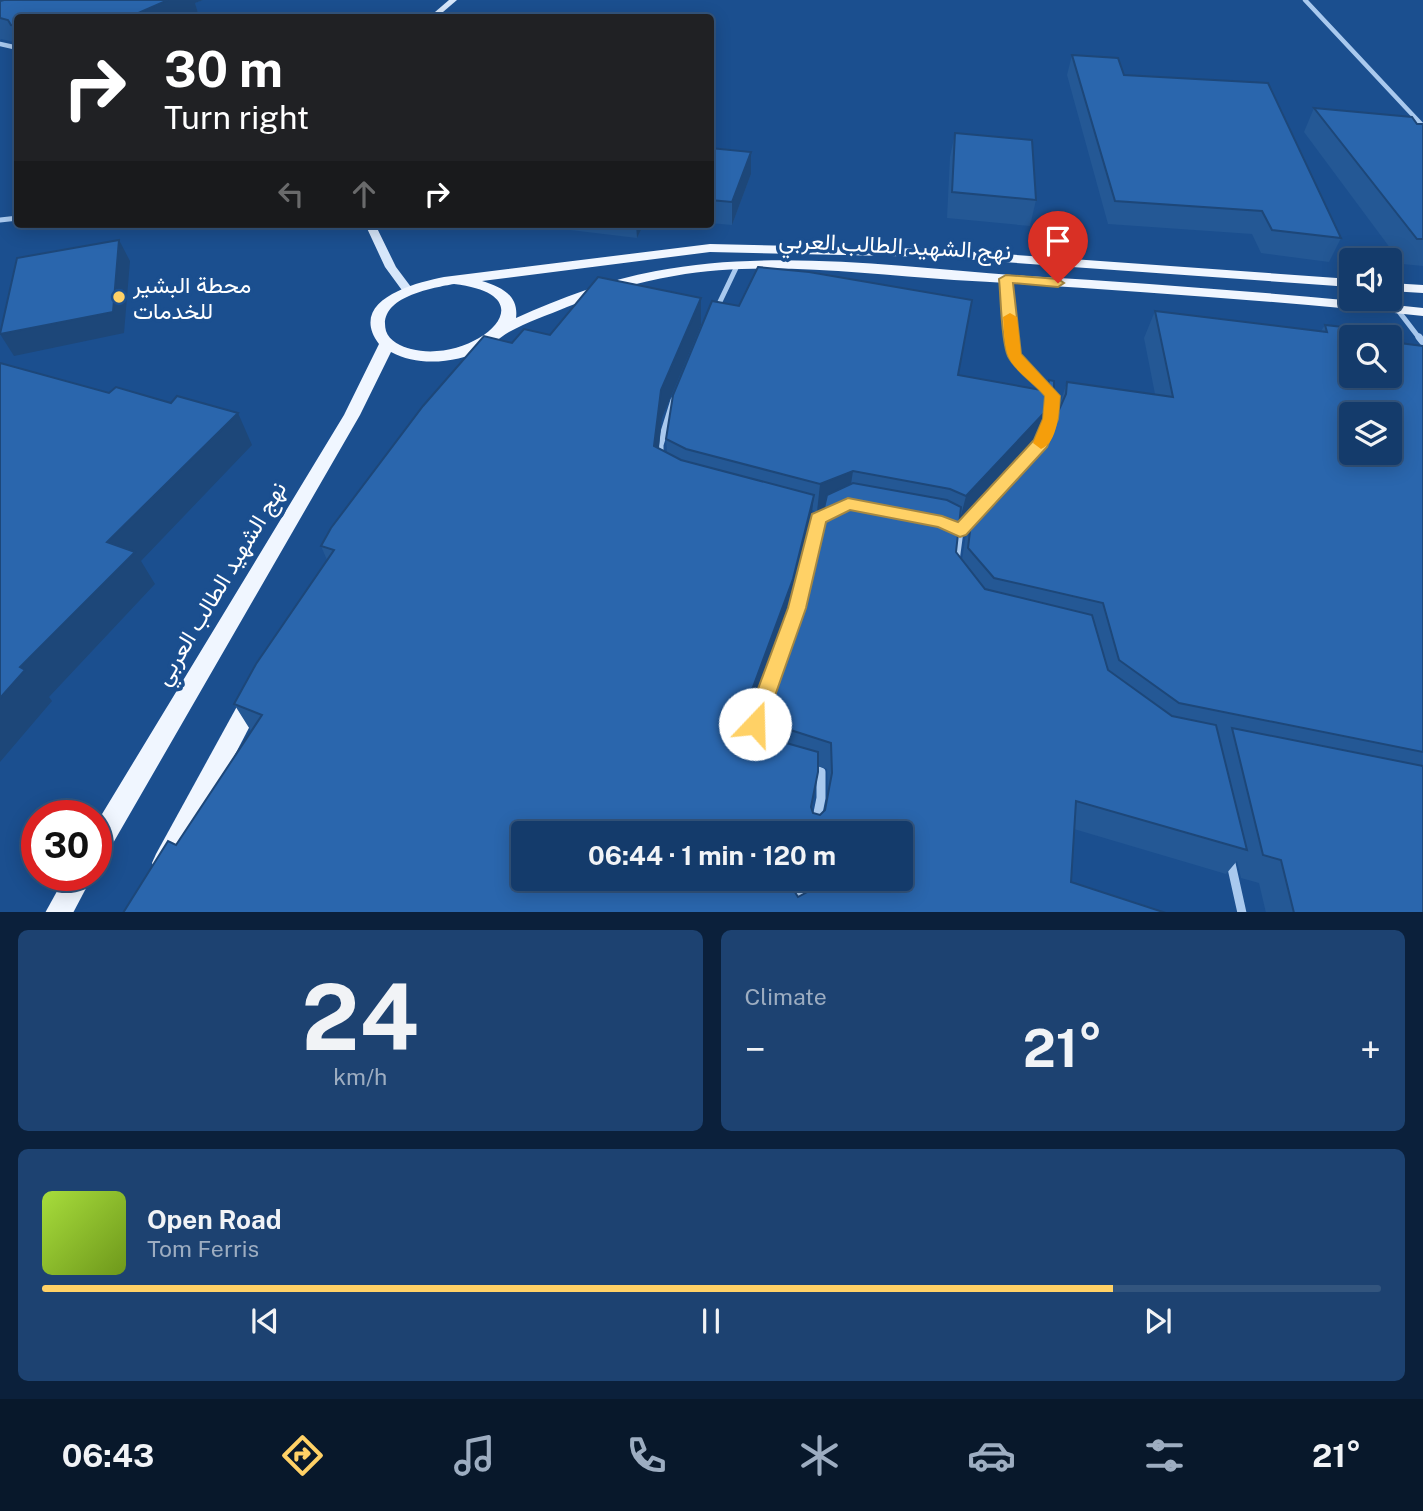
<!DOCTYPE html>
<meta charset="utf-8">
<style>
:root{--surface:#143b6b;--page:#1d4271;--text:#f1f3f6;--muted:#9dadc1;--line:#33557e;--accent:#ffd166}
body{margin:0;font-family:"Public Sans",Vazirmatn,sans-serif;background:var(--page);color:var(--text);height:100vh;display:flex;flex-direction:column;font-size:26px;white-space:nowrap}
*{box-sizing:border-box;margin:0}
p{font-size:23px;color:var(--muted)}
.icon{flex:none;width:38px;height:38px;fill:none;stroke:currentColor;stroke-width:2;stroke-linecap:round;stroke-linejoin:round}
.map{position:relative;height:912px;overflow:hidden}
.side{display:flex;flex-direction:column;gap:18px;padding:18px;background:#0b203b;flex:1}
.side>*{flex:none}
.banner{position:absolute;left:14px;top:14px;width:700px;height:214px;border-radius:7px;box-shadow:0 4px 18px #0003,0 0 0 2px var(--line);background:#202124;color:#fff;overflow:hidden}
.buttons{position:absolute;left:1339px;top:248px;display:grid;gap:14px}
.buttons a{display:grid;place-items:center;width:63px;height:63px;border-radius:7px;background:var(--surface);box-shadow:0 4px 18px #0003,0 0 0 2px var(--line);font-size:35px}
.speed{position:absolute;left:21px;top:800px;display:flex;gap:14px;font-size:35px;font-weight:700;text-align:center}
.speed>*{display:grid;place-content:center;width:91px;height:91px;border-radius:50%;background:var(--surface);box-shadow:0 4px 18px #0003,0 0 0 2px var(--line);line-height:1}
.speed .limit{border:10px solid #d22;background:#fff;color:#111}
.pin{position:absolute;display:grid;place-items:center;width:60px;height:60px;color:#fff;margin:-72px -30px;border-radius:50% 50% 50% 0;rotate:-45deg;box-shadow:0 0 7px #0007}
.pin .icon{rotate:45deg}
.me{position:absolute;width:77px;margin:-38px;rotate:21deg;stroke-linejoin:round;filter:drop-shadow(0 0 5px #0008)}
.turn{display:flex;align-items:center;gap:24px;height:147px;padding:0 35px;font-size:32px}
.turn .icon{width:91px;height:91px;stroke-width:2.5}
.turn b{display:block;font-size:49px;line-height:60px}
.lanes{display:flex;align-items:center;height:66px;padding:0 35px;background:#0003;justify-content:center;gap:35px;direction:ltr}
.lanes .off{opacity:.35}
.big{font-size:52px;font-weight:700;line-height:1.1}
.side .widget{flex:1;display:flex;flex-direction:column;justify-content:center;gap:10px;min-width:0;padding:0 24px;border-radius:10px;background:var(--page)}
.side .dial{align-items:center;gap:0}
.dial b{font-size:91px;line-height:1}
.song{display:flex;align-items:center;gap:21px}
.cover{width:84px;height:84px;border-radius:10px;background:linear-gradient(135deg,hsl(80 70% 55%),hsl(80 70% 35%))}
.played{height:7px;border-radius:4px;background:linear-gradient(90deg,var(--accent) 80%,var(--line) 80%)}
.keys{display:flex;justify-content:space-around;direction:ltr}
.heat{display:flex;justify-content:space-between;align-items:center;font-size:38px;direction:ltr}
.side .tiles{flex:1;display:grid;gap:18px;grid-template-columns:1fr 1fr}
.widget:last-child{grid-column:span 2}
.trip{position:absolute;left:511px;top:821px;width:402px;height:70px;border-radius:7px;background:var(--surface);box-shadow:0 4px 18px #0003,0 0 0 2px var(--line);font-weight:700;line-height:70px;text-align:center}
.tabs{display:flex;height:112px;justify-content:space-around;align-items:center;background:#08182b;color:var(--muted)}
.tabs .icon{width:49px;height:49px}
.tabs .current{color:var(--accent)}
.tabs b{font-size:32px;color:var(--text)}
.map>svg:first-child{display:block}
</style>
<div class="map">
<svg width="1423" height="913" viewBox="0 0 1423 913">
<rect width="100%" height="100%" fill="#1b4f8f"/>
<g fill="none" stroke-linecap="round" stroke-linejoin="round">
<g stroke="#a9c9ee" stroke-width="4.5">
<path d="M1305,0L1423,126"/>
<path d="M0,44L18,48"/>
</g>
<g stroke="#a9c9ee" stroke-width="5">
<path d="M0,220L18,218"/>
<path d="M1006,279L1011,339"/>
<path d="M1397,309L1420,339"/>
<path d="M716,310L737,266"/>
</g>
<g stroke="#a9c9ee" stroke-width="7">
<path d="M1011,337L1018,360L1053,395L1051,419L1044,436"/>
<path d="M1419,337L1423,342"/>
<path d="M660,456V445L674,400"/>
<path d="M956,561L960,531L974,516"/>
<path d="M801,588L818,518L805,515"/>
</g>
<g stroke="#a9c9ee" stroke-width="9">
<path d="M792,623L801,586"/>
<path d="M749,741L758,716"/>
<path d="M812,769L821,772V798L814,833"/>
<path d="M1230,859L1242,913"/>
<path d="M797,913L804,878"/>
</g>
<g fill="#d6e6fa" fill-rule="evenodd">
<path d="M449,0H457L436,18H428Z"/>
<path d="M365,224H375L396,267L414,291L412,293H404L385,267Z"/>
</g>
<g fill="#f0f6ff" fill-rule="evenodd">
<path d="M710,244L934,249L1351,279V287L934,257L710,252L482,281C501,287 519,295 516,318C561,298 607,280 656,271C775,248 907,268 1026,276C1159,284 1291,294 1423,308V316C1267,300 1110,289 954,280C861,274 766,260 674,276C637,282 602,293 567,307C548,315 527,322 509,332C500,337 493,345 483,350C456,363 418,367 391,352L360,415L105,857L96,860V824L344,415L379,344C347,301 413,283 444,277ZM454,284C555,296 472,365 411,349C402,347 389,341 386,331C377,297 432,288 454,284Z"/>
<path d="M1390,283L1423,285V293L1390,291Z"/>
<path d="M254,687L262,690L265,697L174,872L165,875L156,872L152,863L156,854L246,690Z"/>
<path d="M66,875H93L73,913H45Z"/>
</g>
</g>
<g fill="#245895" fill-rule="evenodd">
<path d="M4,0H203L195,3L198,13L188,18H18V43L1,39L0,40V1Z"/>
<path d="M1072,55L1124,75L1341,238L1329,262L1261,253L1252,234L1108,224L1067,75Z"/>
<path d="M1314,108L1423,124V266L1402,264L1304,132Z"/>
<path d="M955,133L1036,200L1030,226L947,218L950,157Z"/>
<path d="M710,148L751,152V174L732,225L710,223Z"/>
<path d="M520,224H644L637,238Z"/>
<path d="M1155,311L1321,331L1325,325L1392,342L1423,346V913H1266L1259,883L1241,878L1237,861L1226,874L1074,829L1071,882L1166,913H123L176,845L251,731L234,704L327,560L321,546L512,343L550,335L701,325L662,418L659,448L667,452L666,439L958,375L1046,391L1049,380L1054,391L1045,418L1036,439L1055,419L1067,382L1155,394L1144,338ZM973,508L966,534L962,560L956,552L959,523ZM823,509L807,583L756,719L755,734L745,731L790,606L811,522L812,510L817,512ZM818,766L827,769L828,796L825,810L820,815L813,813L812,809L818,772ZM901,833L798,897L794,890L797,878H523Z"/>
</g>
<g fill="#1d4779">
<path d="M168,0H203L195,3L198,13L188,18H127Z"/>
<path d="M751,152V174L732,225V202Z"/>
<path d="M636,224H644L637,238Z"/>
<path d="M119,240L130,261L124,333L14,356L0,334Z"/>
<path d="M701,298V325L662,418L656,473L654,446L661,390Z"/>
<path d="M1054,391L1045,418L1036,440L959,523L966,496Z"/>
<path d="M238,413L252,445L141,561L155,584L49,697L52,701L0,762V698L20,667L107,542Z"/>
<path d="M853,471L849,498L817,512L820,484Z"/>
<path d="M814,495L811,522L790,606L738,751L739,725Z"/>
</g>
<g fill="#2a66ad" stroke="#1d4779" stroke-width="2" fill-rule="evenodd">
<path d="M4,0H168L127,18H18V26L11,25L8,20L0,18V1Z"/>
<path d="M1072,55L1118,58L1124,75L1268,83L1341,238L1272,230L1262,211L1115,201Z"/>
<path d="M1314,108L1412,117L1417,124H1423V239H1417Z"/>
<path d="M955,133L1032,140L1036,200L952,192Z"/>
<path d="M710,148L751,152L732,202L710,200Z"/>
<path d="M119,240L113,312L0,334L17,258Z"/>
<path d="M758,267L809,272L972,300L958,375L1047,391L1049,380L1054,381V391L1044,413L966,496L950,489L853,471L820,484L686,449L666,439L673,395L712,301L739,306Z"/>
<path d="M598,277L701,298L661,390L654,446L681,460L814,495L793,579L739,725L744,731L818,752V772L811,807L813,813L820,815L825,810L832,773L831,743L756,719L807,583L827,495L853,483L947,500L961,507L956,552L985,589L1092,615L1108,670L1172,716L1216,725L1247,850L1076,801L1071,882L1166,913H123L168,841L176,845L262,715L234,704L256,664L334,550L321,546L331,528L423,406L484,336L512,343L524,329L550,335ZM523,833H901V878H810L807,892L798,897L793,889L795,878H523Z"/>
<path d="M1155,311L1327,332L1325,325L1388,332L1392,342L1423,346V752L1179,703L1119,660L1103,603L994,578L968,548L973,506L1055,419L1066,394L1067,382L1173,397ZM1351,338H1390V376H1351ZM1351,415H1390V453H1351Z"/>
<path d="M0,363L109,393L116,387L171,403L177,396L238,413L107,542L135,552L20,667L25,670L0,698Z"/>
<path d="M1232,728L1423,766V913H1294L1281,860L1263,855Z"/>
</g>
<path fill="#ffd166" stroke="#a68842" stroke-width="2" d="M1006,275L1058,279L1064,283L1058,287L1013,283L1021,354L1060,396L1058,419L1047,447L966,535L960,537L938,527L850,510L826,522L806,608L765,724L762,731L755,734L748,731L745,724L788,608L812,514L848,498L942,516L958,522L1034,440L1043,419L1045,396C1034,382 1016,372 1008,356C1001,341 1001,297 999,279Z"/>
<path fill="#f59e0b" d="M1010,313L1017,317L1021,354L1060,396C1059,411 1058,443 1041,449L1033,443L1043,419L1045,396C1034,382 1012,370 1007,353C1004,342 1004,329 1003,317Z"/>
<circle fill="#ffd166" stroke="#1b4f8f" stroke-width="2.5" cx="119" cy="297" r="7"/>
<g text-anchor="middle" dominant-baseline="central" stroke-width="7" stroke-linejoin="round" paint-order="stroke">
<g font-size="23" fill="#fff" stroke="#1b4f8f">
<text transform="translate(895 245) rotate(3)">نهج الشهيد الطالب العربي</text>
<text transform="translate(220 583) rotate(-59)">نهج الشهيد الطالب العربي</text>
</g>
<g font-size="23" fill="#fff" stroke="#1b4f8f" text-anchor="start">
<text x="133" y="284">محطة البشير<tspan x="133" dy="26">للخدمات</tspan></text>
</g>
</g>
</svg>
<div class="buttons">
<a><svg class="icon" aria-label="sound" viewBox="0 0 24 24"><path d="M4 9h4l5-4v14l-5-4H4zM17 9q2 3 0 6"/></svg></a>
<a><svg class="icon" aria-label="search" viewBox="0 0 24 24"><circle cx="10" cy="10" r="6"/><path d="M15 15l6 6"/></svg></a>
<a><svg class="icon" aria-label="layers" viewBox="0 0 24 24"><path d="M12 4l9 5-9 5-9-5zM3 14l9 5 9-5"/></svg></a>
</div>
<div class="speed"><div class="limit">30</div></div>
<div class="pin" style="left:1058px;top:283px;background:#d93025"><svg class="icon" aria-label="arrive" viewBox="0 0 24 24"><path d="M6 21V4h12l-3 4 3 4H6"/></svg></div>
<svg class="me" style="left:755px;top:724px" viewBox="-20 -20 40 40"><circle r="19" fill="#fff"/><path d="M0-13L10 11 0 6-10 11z" fill="#ffd166"/></svg>
<div class="trip">06:44 · 1 min · 120 m</div>
<div class="banner">
<div class="turn"><svg class="icon" aria-label="right" viewBox="0 0 24 24"><path d="M7 20v-9h11M14 6l5 5-5 5"/></svg><div><b>30 m</b>Turn right</div></div>
<div class="lanes"><svg class="icon off" aria-label="left" viewBox="0 0 24 24"><path d="M17 20v-9H6M10 6l-5 5 5 5"/></svg><svg class="icon off" aria-label="ahead" viewBox="0 0 24 24"><path d="M12 20V5M6 11l6-6 6 6"/></svg><svg class="icon" aria-label="right" viewBox="0 0 24 24"><path d="M7 20v-9h11M14 6l5 5-5 5"/></svg></div>
</div>
</div>
<section class="side">
<div class="tiles">
<div class="widget dial"><b>24</b><p>km/h</p></div>
<div class="widget"><p>Climate</p>
<div class="heat"><a>−</a><b class="big">21°</b><a>+</a></div>
</div>
<div class="widget">
<div class="song"><i class="cover"></i><div><b>Open Road</b><p>Tom Ferris</p></div></div>
<div class="played"></div>
<div class="keys"><svg class="icon" aria-label="previous" viewBox="0 0 24 24"><path d="M18 5L8 12l10 7zM5 5v14"/></svg><svg class="icon" aria-label="pause" viewBox="0 0 24 24"><path d="M8 5v14M16 5v14"/></svg><svg class="icon" aria-label="next" viewBox="0 0 24 24"><path d="M6 5l10 7-10 7zM19 5v14"/></svg></div>
</div>
</div>
</section>
<nav class="tabs">
<b>06:43</b>
<svg class="icon current" aria-label="directions" viewBox="0 0 24 24"><path d="M12 3l9 9-9 9-9-9zM9 14v-3h6M13 9l2 2-2 2"/></svg>
<svg class="icon" aria-label="music" viewBox="0 0 24 24"><path d="M9 18V5l10-2v13"/><circle cx="6" cy="18" r="3"/><circle cx="16" cy="16" r="3"/></svg>
<svg class="icon" aria-label="phone" viewBox="0 0 24 24"><path d="M5 4h4l2 5-3 2q2 4 5 5l2-3 5 2v4C11 20 4 13 5 4z"/></svg>
<svg class="icon" aria-label="climate" viewBox="0 0 24 24"><path d="M12 3v18M4 7l16 10M4 17L20 7"/></svg>
<svg class="icon" aria-label="car" viewBox="0 0 24 24"><path d="M5 17H2v-5l4-1 3-4h7l3 4 3 1v5h-3M9 17h6M6 11h13"/><circle cx="7" cy="17" r="2"/><circle cx="17" cy="17" r="2"/></svg>
<svg class="icon" aria-label="filters" viewBox="0 0 24 24"><path d="M4 7h16M4 17h16"/><circle cx="9" cy="7" r="2"/><circle cx="15" cy="17" r="2"/></svg>
<b>21°</b>
</nav>
